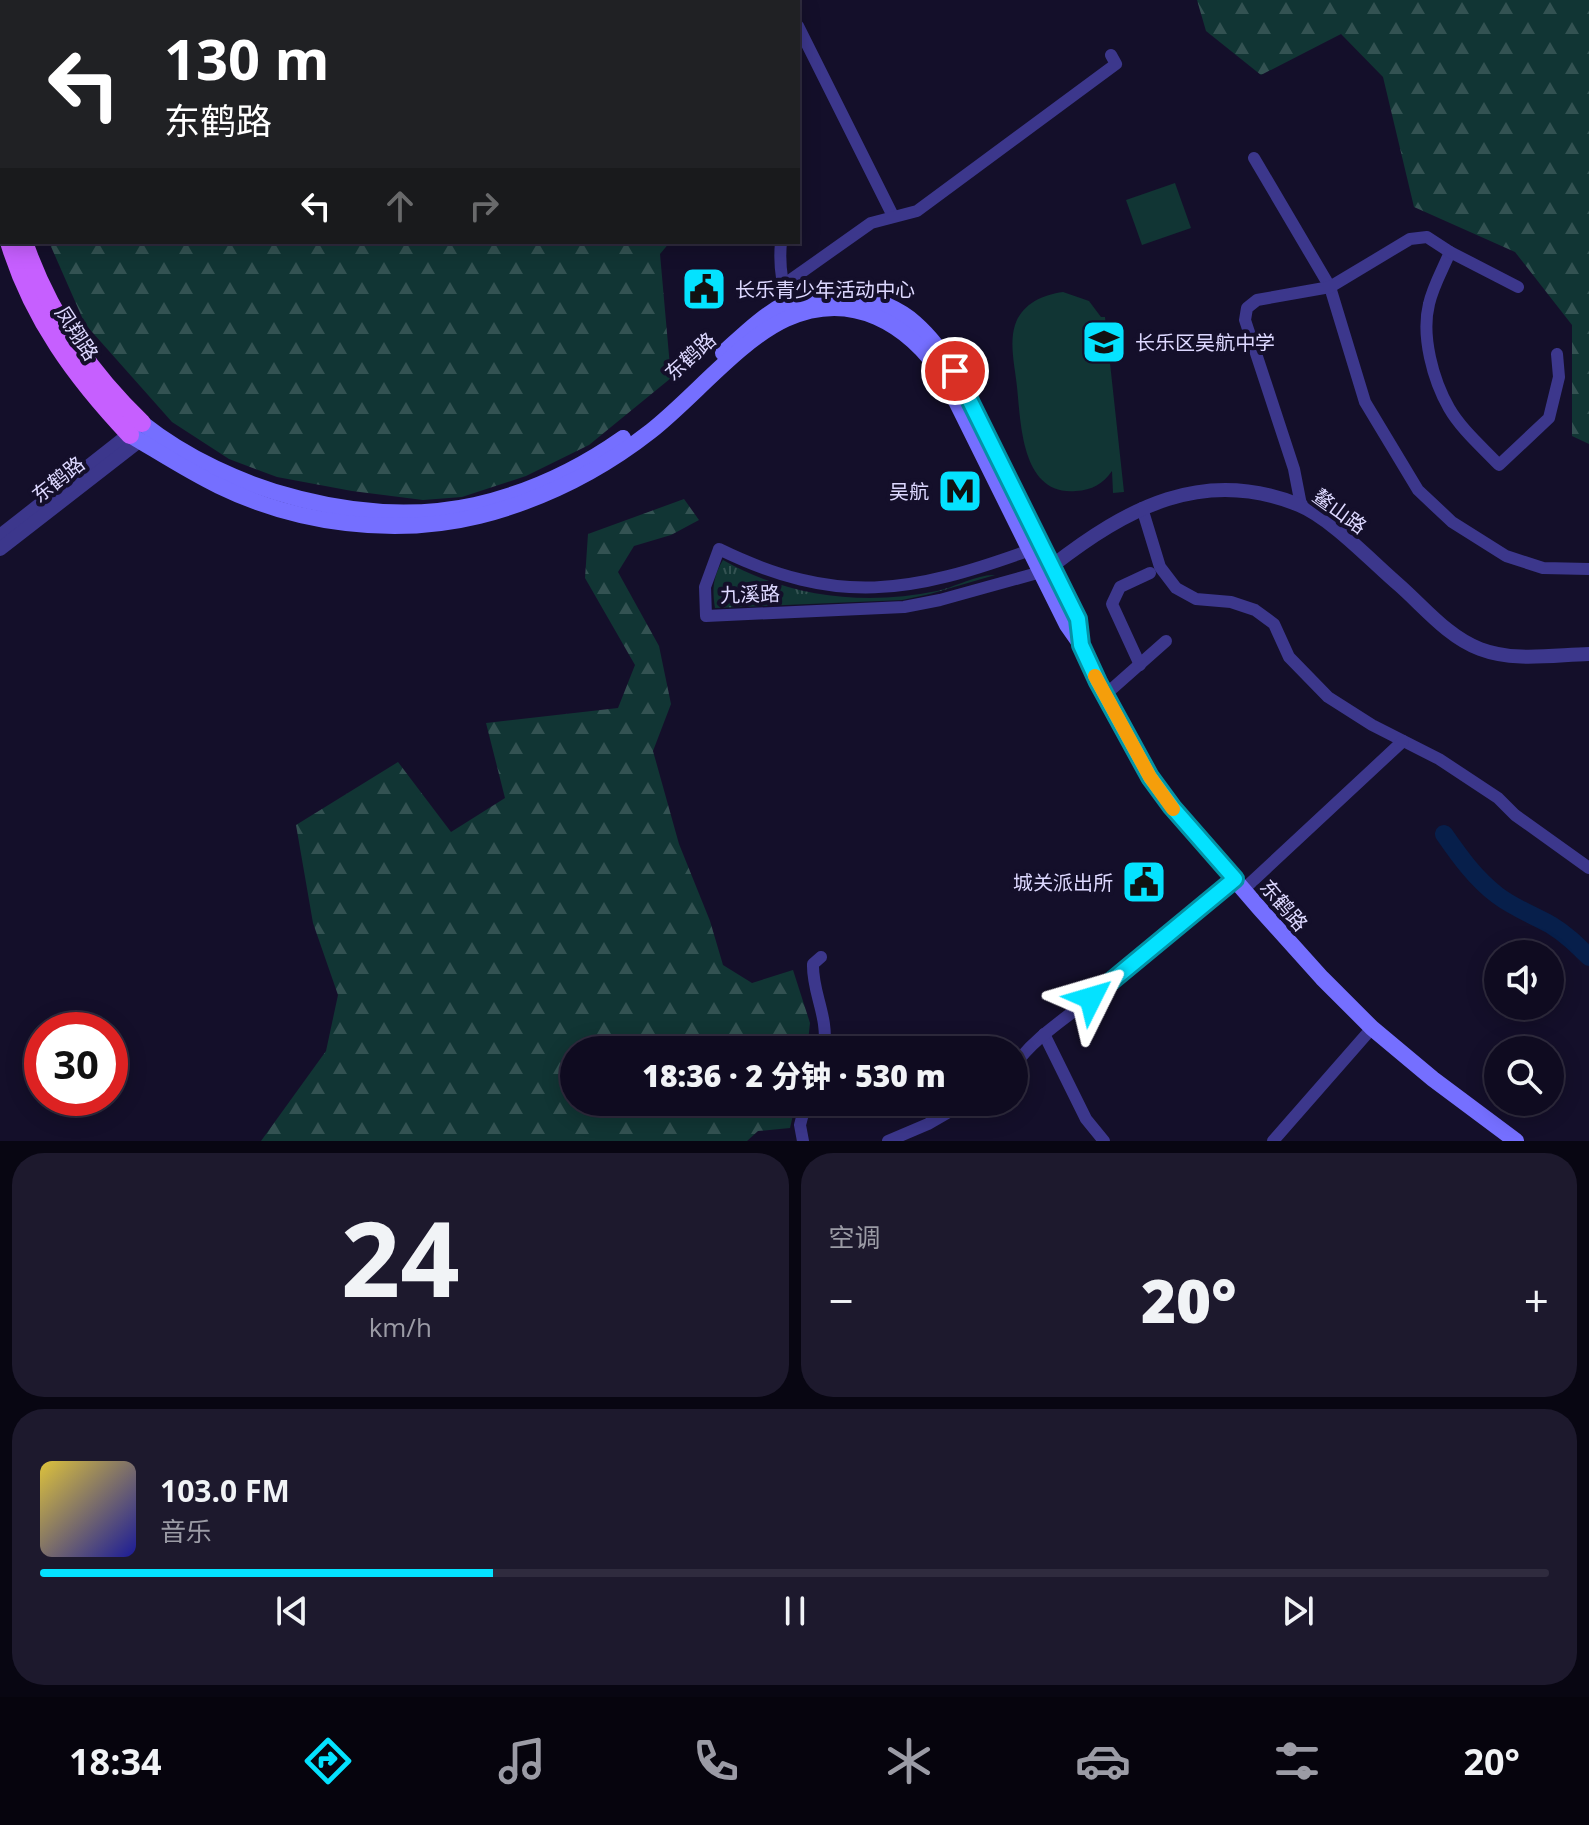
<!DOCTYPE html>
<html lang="zh">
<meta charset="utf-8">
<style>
:root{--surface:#0f0b20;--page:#1d192d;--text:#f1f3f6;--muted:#9b9ba5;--line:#2f2b3e;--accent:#04e2ff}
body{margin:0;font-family:"Open Sans","Noto Sans SC",sans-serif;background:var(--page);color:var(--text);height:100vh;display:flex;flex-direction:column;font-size:30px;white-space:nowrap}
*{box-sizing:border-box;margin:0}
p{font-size:26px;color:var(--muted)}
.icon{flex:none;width:44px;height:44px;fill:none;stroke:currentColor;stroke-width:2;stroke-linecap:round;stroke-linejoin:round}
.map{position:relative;height:1141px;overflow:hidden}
.sheet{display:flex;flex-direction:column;gap:12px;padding:12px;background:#080612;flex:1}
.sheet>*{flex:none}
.top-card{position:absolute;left:0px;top:0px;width:800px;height:244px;box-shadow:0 4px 20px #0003,0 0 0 2px var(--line);background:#202124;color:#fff;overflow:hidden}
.buttons{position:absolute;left:1484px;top:940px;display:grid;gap:16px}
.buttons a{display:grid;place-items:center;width:80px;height:80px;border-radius:50%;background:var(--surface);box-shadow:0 4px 20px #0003,0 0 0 2px var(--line);font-size:40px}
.speed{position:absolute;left:24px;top:1012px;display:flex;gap:16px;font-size:40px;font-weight:700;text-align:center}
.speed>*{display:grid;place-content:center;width:104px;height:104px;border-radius:50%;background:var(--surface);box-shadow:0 4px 20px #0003,0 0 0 2px var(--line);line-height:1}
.speed .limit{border:12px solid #d22;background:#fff;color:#111}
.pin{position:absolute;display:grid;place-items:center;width:68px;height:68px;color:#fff;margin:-34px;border:4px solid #fff;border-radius:50%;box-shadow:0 2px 8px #0007}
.me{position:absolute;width:88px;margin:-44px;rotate:50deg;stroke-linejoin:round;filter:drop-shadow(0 0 6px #0008)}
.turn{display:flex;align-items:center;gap:28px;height:168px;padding:0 32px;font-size:36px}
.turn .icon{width:104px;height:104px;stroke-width:2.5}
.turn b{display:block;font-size:56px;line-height:68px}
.lanes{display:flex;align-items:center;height:76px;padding:0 32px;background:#0003;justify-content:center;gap:40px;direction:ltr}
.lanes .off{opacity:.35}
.big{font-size:60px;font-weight:800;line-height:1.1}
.sheet .tile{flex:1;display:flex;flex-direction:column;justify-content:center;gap:12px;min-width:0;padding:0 28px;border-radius:32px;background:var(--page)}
.sheet .dial{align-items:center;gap:0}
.dial b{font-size:104px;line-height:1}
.song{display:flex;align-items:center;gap:24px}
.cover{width:96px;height:96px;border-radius:12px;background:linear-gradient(135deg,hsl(50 70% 55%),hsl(240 70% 35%))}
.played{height:8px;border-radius:4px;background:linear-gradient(90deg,var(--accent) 30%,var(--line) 30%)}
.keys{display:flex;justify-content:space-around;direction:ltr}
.heat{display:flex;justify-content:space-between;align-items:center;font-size:44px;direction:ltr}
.sheet .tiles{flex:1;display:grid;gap:12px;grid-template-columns:1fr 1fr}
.tile:last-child{grid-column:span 2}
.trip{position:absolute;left:560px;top:1036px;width:468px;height:80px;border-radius:40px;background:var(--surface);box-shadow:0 4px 20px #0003,0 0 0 2px var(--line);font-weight:800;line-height:80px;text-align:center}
.tab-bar{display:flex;height:128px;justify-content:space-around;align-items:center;background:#06040d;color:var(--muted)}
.tab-bar .icon{width:56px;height:56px}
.tab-bar .on{color:var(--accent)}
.tab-bar b{font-size:36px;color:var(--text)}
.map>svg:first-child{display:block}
</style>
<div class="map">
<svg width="1589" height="1141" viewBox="0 0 1589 1141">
<defs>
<pattern id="grass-tufts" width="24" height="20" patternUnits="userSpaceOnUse" patternTransform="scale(2)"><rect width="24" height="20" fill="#113534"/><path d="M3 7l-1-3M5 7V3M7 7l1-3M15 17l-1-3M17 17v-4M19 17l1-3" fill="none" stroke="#335252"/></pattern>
<pattern id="forest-firs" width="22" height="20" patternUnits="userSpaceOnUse" patternTransform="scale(2)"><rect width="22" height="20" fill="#113534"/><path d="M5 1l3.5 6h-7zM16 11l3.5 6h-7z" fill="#335252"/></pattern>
</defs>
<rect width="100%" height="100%" fill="#140f2a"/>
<path fill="url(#grass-tufts)" d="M723,560C788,597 864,606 937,591C955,587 979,574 995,575L930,594L902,600L715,608C712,589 713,577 723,560Z"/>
<g fill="url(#forest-firs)">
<path d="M0,0H743V2H2V147Z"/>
<path d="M1197,0H1589V444L1572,436V325L1515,252L1414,207L1383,77L1341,34L1261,75L1206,31Z"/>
<path d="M49,242H670L660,254L671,378L589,445L526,476L462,497L423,500L352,491L277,477L229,459L172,422L85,324Z"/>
<path d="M684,499L699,520L671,535L634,546L618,572L659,646L671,704L653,751L679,844L710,921L723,965L752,983L793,970L810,1023L807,1050H574V1102H796L790,1128L758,1131L747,1141H261L326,1051L338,995L313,923L296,825L398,762L451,832L505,798L486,723L618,708L635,665L585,578L588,534Z"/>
</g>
<g fill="#113534">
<path d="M1175,183L1191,228L1142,245L1126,200Z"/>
<path d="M1063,292L1089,301L1101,317H1105L1124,492L1113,493L1112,471C1103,484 1092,490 1076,491C1022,496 1021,425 1017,387C1015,367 1009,344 1015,325C1022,304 1042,295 1063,292Z"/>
</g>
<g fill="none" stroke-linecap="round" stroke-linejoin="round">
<path stroke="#071f4b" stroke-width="18" d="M1444,834C1460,857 1475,878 1497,895C1514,908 1533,915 1551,925C1566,934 1577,945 1589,957"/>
<g stroke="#3c378c" stroke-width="12">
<path d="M681,0L682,2"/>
<path d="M785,0L786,2"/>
<path d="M798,26L893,216"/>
<path d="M1254,158L1330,287L1365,402L1418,490L1452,522L1506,556L1543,568L1589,569"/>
<path d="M781,242C779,263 781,282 788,302"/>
<path d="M1450,252C1443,269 1433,286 1429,304C1421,336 1433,380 1449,408C1461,429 1482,447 1499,465L1549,418L1559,377L1557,354"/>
<path d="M782,286L871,223L917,211L1116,64L1111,55"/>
<path d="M1301,505L1294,469L1245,320L1247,308L1257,300L1330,287L1410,239L1427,237L1450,252L1518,287"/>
<path d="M1142,508L1160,567L1176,588L1196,599L1231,602L1255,610L1274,624L1289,657L1328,697L1372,725L1439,759L1498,798L1515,815L1589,868"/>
<path d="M1030,550C911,593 838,607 719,549L705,587L706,616L904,607L940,600L1041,572"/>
<path d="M1140,665L1112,604L1120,587L1150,573"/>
<path d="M1105,695L1166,641"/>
<path d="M1244,889L1403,741"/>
<path d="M821,957L813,964C812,993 829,1016 824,1050"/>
<path d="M1044,1034L1086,1119L1104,1141"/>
<path d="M1014,1066C1035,1037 1065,1019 1092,997C1141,959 1188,918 1235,879"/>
<path d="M803,1141L800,1125L806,1102"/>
<path d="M888,1141L928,1124L966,1102"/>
<path d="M1273,1141L1372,1028"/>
</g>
<g stroke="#3c378c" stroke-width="14">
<path d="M0,536L136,429"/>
<path d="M0,549L148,434"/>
<path d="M1052,566C1127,508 1203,466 1299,505C1331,518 1372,562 1399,585C1424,607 1448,637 1480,649C1514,662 1553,655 1589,654"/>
</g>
<g stroke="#756fff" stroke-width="16">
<path d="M723,353C743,335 763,315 787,303C825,284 884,296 915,323C931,337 943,354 955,371L1078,619L1081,643"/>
<path d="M142,423C229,492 365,529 475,505C528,493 579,469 623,438"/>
<path d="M130,435C159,452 188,471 219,486C297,524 394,537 479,516C542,500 600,471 651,431C692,399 740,340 786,319C852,289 909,324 945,379L1067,625L1081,645L1098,682L1150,777L1172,807L1260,909L1322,978L1372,1028L1433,1079L1516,1141"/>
</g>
<g stroke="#c65fff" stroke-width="18">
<path d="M0,154L2,163"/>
<path d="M0,209L2,218"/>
<path d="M9,242C32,318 76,378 130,435"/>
<path d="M24,242C48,312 89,372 142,423"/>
</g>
</g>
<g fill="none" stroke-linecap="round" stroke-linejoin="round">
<g stroke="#0393a6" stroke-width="20">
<path id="route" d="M955,371L1078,619L1081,645L1098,682L1150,777L1172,807L1235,879L1091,998"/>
</g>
<use href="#route" stroke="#04e2ff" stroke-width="14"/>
<path stroke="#f59e0b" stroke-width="14" d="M1095,676L1150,777L1173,809"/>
</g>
<defs>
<g id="civic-square" transform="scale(2.3)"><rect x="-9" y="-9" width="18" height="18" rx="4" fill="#04e2ff" stroke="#140f2a"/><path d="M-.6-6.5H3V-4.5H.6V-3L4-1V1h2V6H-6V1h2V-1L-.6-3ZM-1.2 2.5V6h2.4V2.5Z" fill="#111"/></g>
<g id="school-square" transform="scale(2.3)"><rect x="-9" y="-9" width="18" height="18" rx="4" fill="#04e2ff" stroke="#140f2a"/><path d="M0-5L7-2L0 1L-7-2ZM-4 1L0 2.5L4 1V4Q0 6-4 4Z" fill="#111"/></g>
<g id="metro-square" transform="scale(2.3)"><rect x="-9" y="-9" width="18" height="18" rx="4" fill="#04e2ff" stroke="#140f2a"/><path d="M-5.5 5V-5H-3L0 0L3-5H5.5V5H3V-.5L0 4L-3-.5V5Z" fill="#111"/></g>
</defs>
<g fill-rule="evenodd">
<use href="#civic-square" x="704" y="289"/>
<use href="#school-square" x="1104" y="342"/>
<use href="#metro-square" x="960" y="491"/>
<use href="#civic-square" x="1144" y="882"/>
</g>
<g text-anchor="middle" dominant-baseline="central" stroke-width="8" stroke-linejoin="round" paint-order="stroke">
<g font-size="20" fill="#ddd8ff" stroke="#140f2a" text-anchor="start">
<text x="735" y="289">长乐青少年活动中心</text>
<text x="1135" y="342">长乐区吴航中学</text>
<text x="929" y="491" text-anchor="end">吴航</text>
<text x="1113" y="882" text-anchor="end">城关派出所</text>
</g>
<g font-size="20" fill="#ddd8ff" stroke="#140f2a">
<text transform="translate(77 333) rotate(57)">凤翔路</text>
<text transform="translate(690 356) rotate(-42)">东鹤路</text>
<text transform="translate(58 479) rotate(-38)">东鹤路</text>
<text transform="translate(1340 511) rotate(36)">鳌山路</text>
<text transform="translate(750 594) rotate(-2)">九溪路</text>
<text transform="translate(1284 905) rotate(49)">东鹤路</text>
</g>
</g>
</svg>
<div class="buttons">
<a><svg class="icon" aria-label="sound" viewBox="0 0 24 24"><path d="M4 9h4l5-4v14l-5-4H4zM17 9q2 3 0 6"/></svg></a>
<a><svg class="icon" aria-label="search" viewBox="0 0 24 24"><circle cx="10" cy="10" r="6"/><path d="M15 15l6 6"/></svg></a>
</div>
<div class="speed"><div class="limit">30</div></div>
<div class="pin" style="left:955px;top:371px;background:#d93025"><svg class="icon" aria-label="arrive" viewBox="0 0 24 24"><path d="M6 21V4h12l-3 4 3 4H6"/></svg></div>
<svg class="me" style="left:1091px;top:998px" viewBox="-20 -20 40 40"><path d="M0-17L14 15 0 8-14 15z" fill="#04e2ff" stroke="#fff" stroke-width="4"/></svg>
<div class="trip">18:36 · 2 分钟 · 530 m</div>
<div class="top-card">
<div class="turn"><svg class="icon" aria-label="left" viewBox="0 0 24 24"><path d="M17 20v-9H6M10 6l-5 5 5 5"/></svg><div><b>130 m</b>东鹤路</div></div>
<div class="lanes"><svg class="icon" aria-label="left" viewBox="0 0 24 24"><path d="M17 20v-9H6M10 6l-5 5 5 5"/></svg><svg class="icon off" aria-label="ahead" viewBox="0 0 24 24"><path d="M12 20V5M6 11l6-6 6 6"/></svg><svg class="icon off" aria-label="right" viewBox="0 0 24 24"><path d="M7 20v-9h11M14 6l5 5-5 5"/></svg></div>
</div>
</div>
<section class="sheet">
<div class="tiles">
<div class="tile dial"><b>24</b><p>km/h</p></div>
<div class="tile"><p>空调</p>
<div class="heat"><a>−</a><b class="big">20°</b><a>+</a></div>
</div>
<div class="tile">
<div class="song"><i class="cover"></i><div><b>103.0 FM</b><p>音乐</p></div></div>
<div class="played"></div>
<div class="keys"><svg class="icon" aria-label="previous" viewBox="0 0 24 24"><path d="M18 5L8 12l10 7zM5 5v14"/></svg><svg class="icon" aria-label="pause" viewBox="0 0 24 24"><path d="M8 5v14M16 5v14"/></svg><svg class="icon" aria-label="next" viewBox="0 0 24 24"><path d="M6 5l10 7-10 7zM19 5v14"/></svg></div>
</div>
</div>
</section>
<nav class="tab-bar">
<b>18:34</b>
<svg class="icon on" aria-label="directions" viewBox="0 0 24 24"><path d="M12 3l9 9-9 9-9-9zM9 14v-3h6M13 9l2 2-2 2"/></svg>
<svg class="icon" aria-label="music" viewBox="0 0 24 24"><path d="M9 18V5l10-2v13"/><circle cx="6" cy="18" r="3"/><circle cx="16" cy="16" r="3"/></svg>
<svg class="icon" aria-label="phone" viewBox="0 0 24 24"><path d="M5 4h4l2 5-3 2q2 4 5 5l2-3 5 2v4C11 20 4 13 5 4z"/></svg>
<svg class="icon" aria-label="climate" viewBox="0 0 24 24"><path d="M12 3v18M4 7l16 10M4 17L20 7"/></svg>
<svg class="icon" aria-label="car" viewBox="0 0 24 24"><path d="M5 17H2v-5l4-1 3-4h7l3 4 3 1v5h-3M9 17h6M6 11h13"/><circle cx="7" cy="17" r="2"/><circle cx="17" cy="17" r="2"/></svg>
<svg class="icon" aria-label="filters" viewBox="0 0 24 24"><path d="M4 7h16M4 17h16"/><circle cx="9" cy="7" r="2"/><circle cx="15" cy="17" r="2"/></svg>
<b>20°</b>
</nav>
